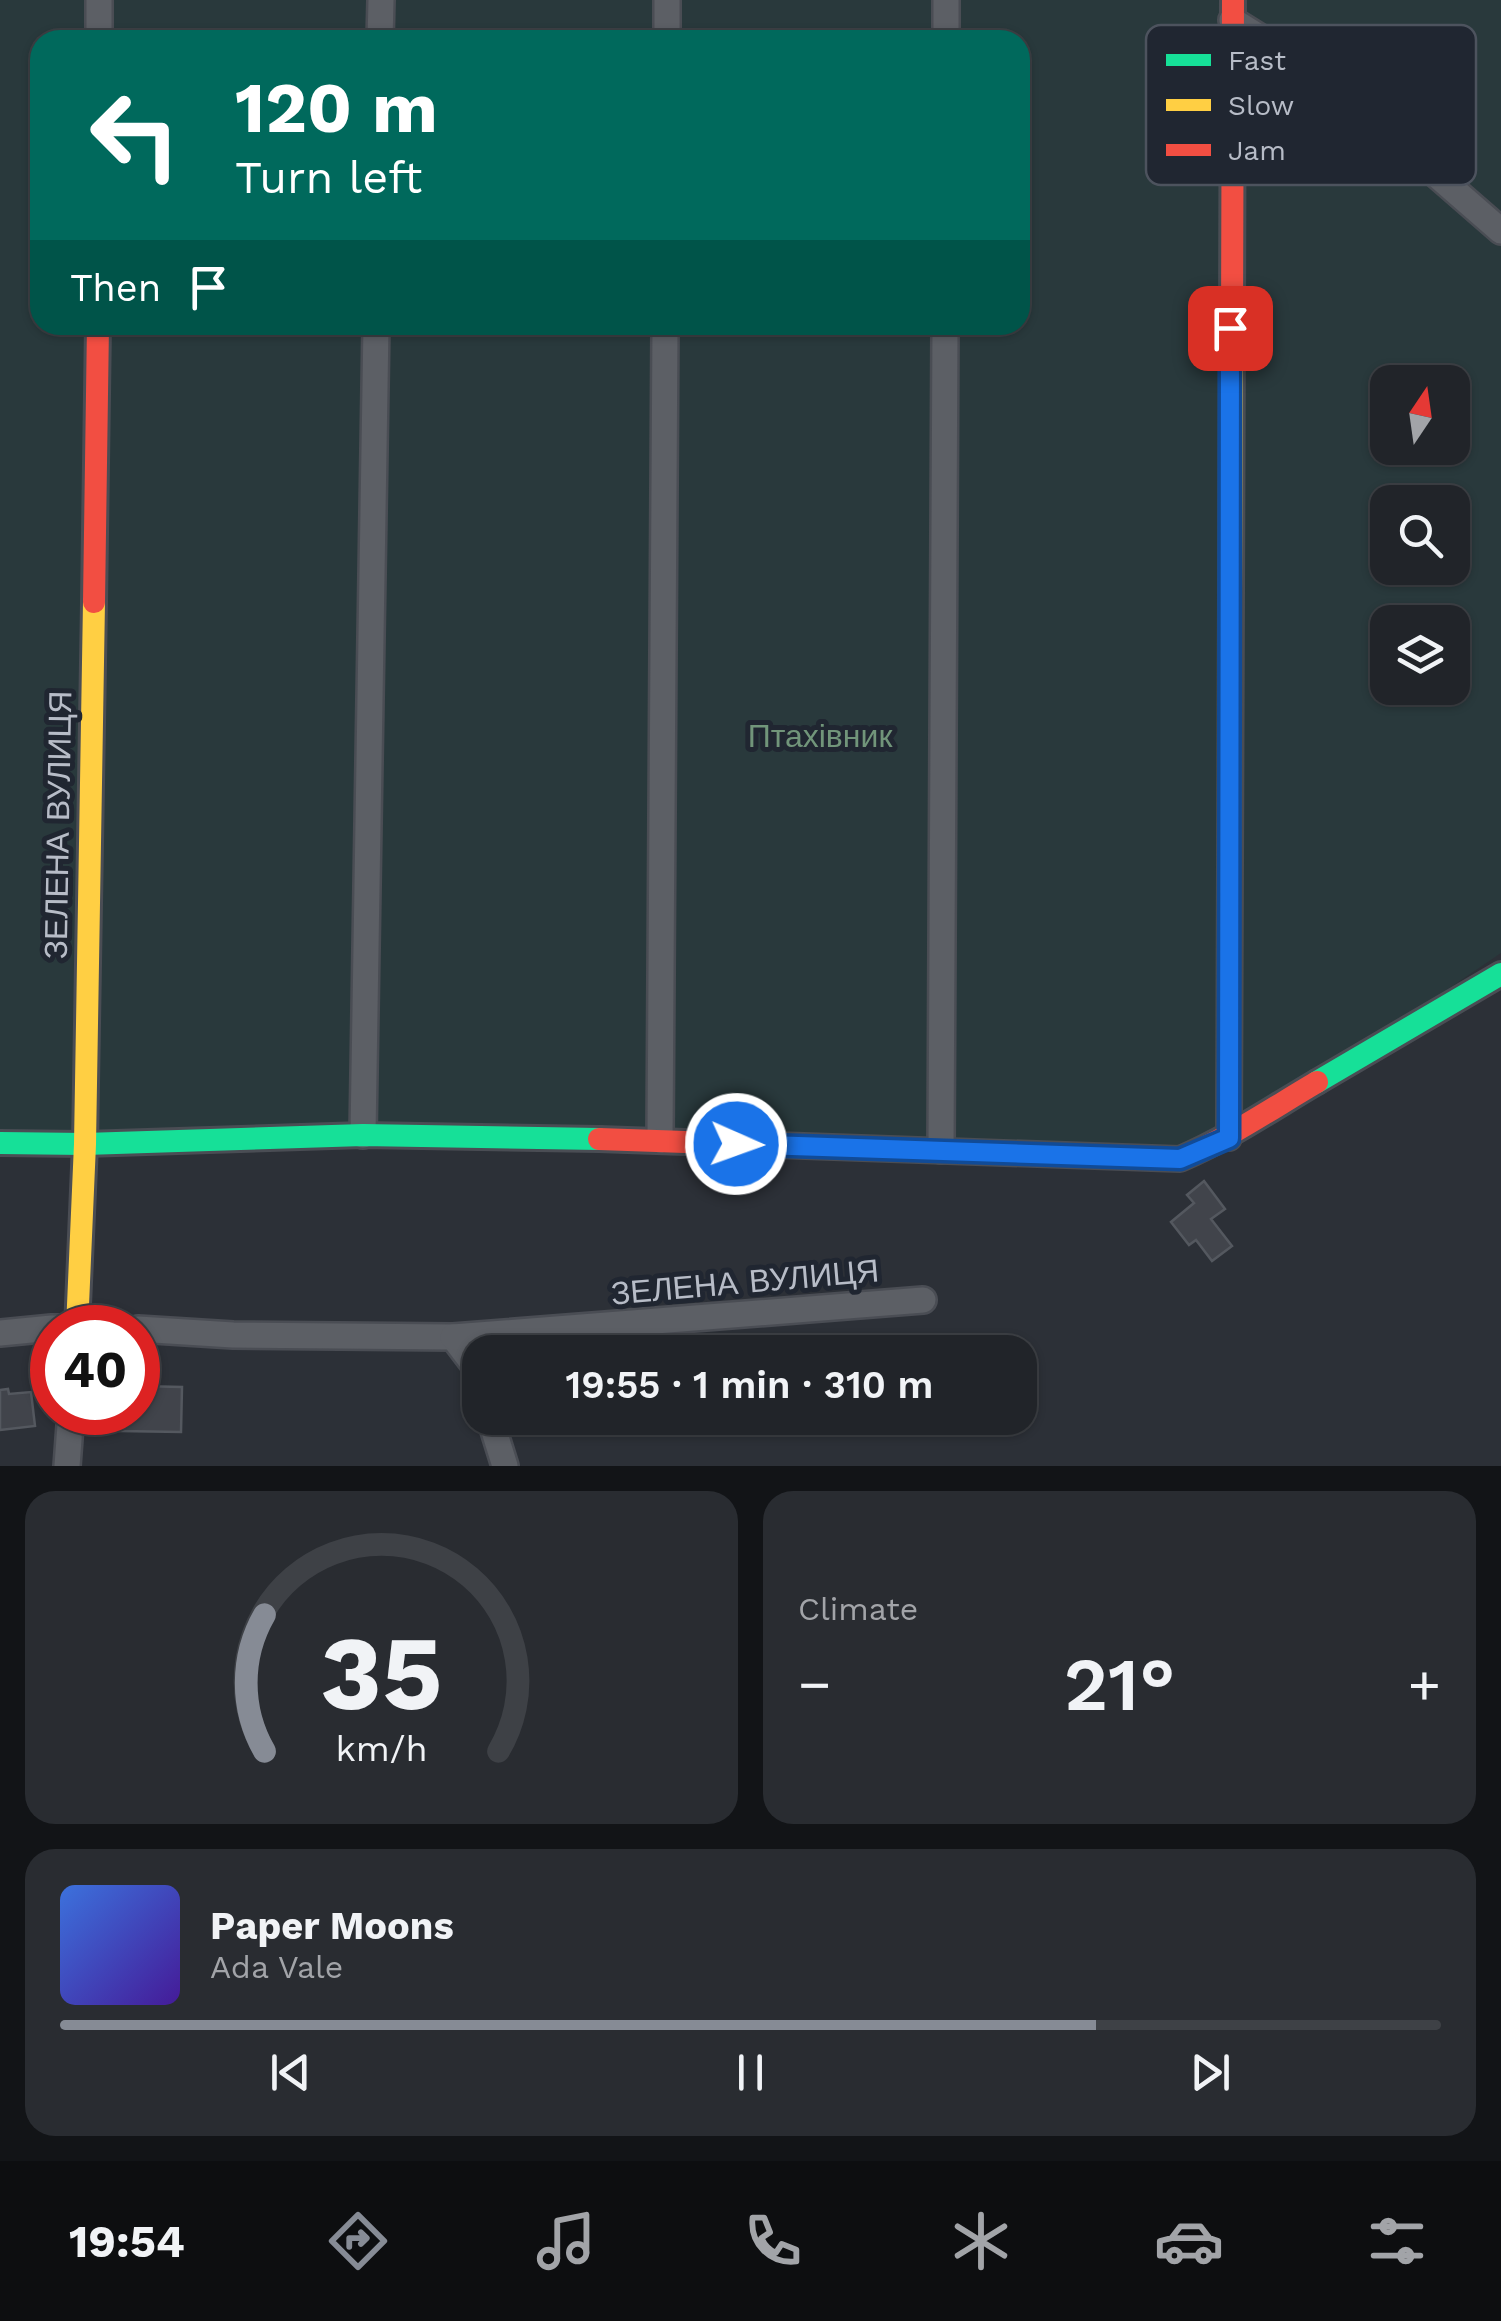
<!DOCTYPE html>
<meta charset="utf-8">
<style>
:root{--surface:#212429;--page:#292c31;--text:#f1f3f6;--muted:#a2a4a8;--line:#3e4146;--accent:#868b95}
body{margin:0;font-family:"Work Sans",sans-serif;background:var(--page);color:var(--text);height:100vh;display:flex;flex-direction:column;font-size:38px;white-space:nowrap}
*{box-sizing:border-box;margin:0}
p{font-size:32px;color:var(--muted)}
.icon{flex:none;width:55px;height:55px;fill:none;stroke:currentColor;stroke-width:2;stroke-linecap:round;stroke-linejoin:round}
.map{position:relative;height:1466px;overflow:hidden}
.sheet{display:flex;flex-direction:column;gap:25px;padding:25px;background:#121417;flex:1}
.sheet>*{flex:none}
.top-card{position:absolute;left:30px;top:30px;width:1000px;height:305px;border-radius:30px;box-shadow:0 2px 8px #0004,0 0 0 2px var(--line);background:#00695c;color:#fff;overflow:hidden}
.needle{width:65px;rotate:13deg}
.controls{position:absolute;left:1370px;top:365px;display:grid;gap:20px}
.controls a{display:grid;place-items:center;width:100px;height:100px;border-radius:20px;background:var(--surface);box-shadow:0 2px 8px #0004,0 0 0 2px var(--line);font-size:50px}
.speed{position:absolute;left:30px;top:1305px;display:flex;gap:20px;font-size:50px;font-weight:700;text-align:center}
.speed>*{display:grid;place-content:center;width:130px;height:130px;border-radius:50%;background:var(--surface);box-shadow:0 2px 8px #0004,0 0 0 2px var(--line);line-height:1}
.speed .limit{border:15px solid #d22;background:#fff;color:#111}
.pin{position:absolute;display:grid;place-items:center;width:85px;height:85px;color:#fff;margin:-42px;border-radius:20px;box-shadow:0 5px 15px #0006}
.me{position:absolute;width:110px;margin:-55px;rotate:92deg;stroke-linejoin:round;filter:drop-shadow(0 0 8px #0008)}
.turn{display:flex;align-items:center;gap:35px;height:210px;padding:0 40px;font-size:45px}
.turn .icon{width:130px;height:130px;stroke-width:2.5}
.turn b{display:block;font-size:70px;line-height:85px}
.then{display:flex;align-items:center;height:95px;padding:0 40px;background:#0003;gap:20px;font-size:38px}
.big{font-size:75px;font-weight:600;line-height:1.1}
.sheet .widget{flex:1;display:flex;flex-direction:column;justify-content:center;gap:15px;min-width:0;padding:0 35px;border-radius:30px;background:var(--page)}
.sheet .dial{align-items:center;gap:0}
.dial svg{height:260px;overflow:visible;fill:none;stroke:var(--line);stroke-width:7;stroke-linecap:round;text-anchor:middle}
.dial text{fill:var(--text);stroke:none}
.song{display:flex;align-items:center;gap:30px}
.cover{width:120px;height:120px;border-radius:15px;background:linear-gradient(135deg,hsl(220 70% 55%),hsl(260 70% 35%))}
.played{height:10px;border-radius:5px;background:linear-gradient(90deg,var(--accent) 75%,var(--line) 75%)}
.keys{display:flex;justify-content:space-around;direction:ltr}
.heat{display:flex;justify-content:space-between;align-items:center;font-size:55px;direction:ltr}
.sheet .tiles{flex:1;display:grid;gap:25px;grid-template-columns:1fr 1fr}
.widget:last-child{grid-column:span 2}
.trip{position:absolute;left:462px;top:1335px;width:575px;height:100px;border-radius:30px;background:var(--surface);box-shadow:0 2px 8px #0004,0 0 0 2px var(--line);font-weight:600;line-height:100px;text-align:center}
.tabs{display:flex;height:160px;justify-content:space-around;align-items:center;background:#0d0e10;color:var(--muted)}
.tabs .icon{width:70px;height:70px}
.tabs .on{color:var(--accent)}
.tabs b{font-size:45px;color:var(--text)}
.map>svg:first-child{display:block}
</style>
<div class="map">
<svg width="1501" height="1466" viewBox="0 0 1501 1466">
<rect width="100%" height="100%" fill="#2c3037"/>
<path fill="#29393c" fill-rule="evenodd" d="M0,0H1501V953L1229,1138L1180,1159L0,1144ZM40,40H1020V325H40ZM1388,382H1452V448H1388ZM1388,502H1452V568H1388ZM1388,622H1452V688H1388Z"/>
<g fill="#41444b" stroke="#54585f" stroke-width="2.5">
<path d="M1204,1181L1225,1209L1211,1219L1232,1246L1212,1261L1196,1240L1189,1245L1171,1222L1194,1203L1187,1195Z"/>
<path d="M138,1386L182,1387L181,1432L120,1431V1412H138Z"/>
<path d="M8,1389L9,1394L31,1392L35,1426L0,1430V1390Z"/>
</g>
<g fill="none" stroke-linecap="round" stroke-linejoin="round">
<g stroke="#4a4d54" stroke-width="30">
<g id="street">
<path d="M1232,20L1306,66L1354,103L1501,231"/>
<path d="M99,40V0"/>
<path d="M380,40L381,0"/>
<path d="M667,40V0"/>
<path d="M946,40V0"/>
<path d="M363,1135L376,325"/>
<path d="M660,1140L665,325"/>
<path d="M941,1150L945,325"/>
<path d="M55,1328H110"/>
<path d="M138,1329L233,1335L453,1337L475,1366L480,1383"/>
<path d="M0,1333L52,1328"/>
<path d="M453,1337L923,1300"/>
<path d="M490,1418L505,1466"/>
<path d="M67,1466L71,1412"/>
</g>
</g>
<g stroke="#4a4d54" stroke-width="28">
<g id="fast">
<path d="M1317,1082L1501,974"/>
<path d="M0,1143L85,1144L363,1135L599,1139"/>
</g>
</g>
<g stroke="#4a4d54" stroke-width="28">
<g id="slow">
<path d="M1229,1138L1232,323"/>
<path d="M77,1328L85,1144L94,602"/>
</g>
</g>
<g stroke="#4a4d54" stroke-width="28">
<g id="jam">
<path d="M1232,323L1233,0"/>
<path d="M94,602L98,325"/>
<path d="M599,1139L1180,1159C1229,1138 1271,1109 1317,1082"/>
</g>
</g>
<use href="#street" stroke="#5c5f65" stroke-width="25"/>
<use href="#fast" stroke="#16e098" stroke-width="22"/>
<use href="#slow" stroke="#ffcf43" stroke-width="22"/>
<use href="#jam" stroke="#f24e42" stroke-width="22"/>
</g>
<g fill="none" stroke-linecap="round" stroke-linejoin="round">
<g stroke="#114b97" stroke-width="25">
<path id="route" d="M736,1144L1180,1159L1229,1138L1230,328"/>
</g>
<use href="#route" stroke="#1a73e8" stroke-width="18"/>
</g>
<g text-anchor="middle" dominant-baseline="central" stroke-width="10" stroke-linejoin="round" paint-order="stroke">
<g font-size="32" fill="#71957a" stroke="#202631">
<text x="820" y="736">Птахівник</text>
</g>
<g font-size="32" fill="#b7bcc7" stroke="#202631">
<text transform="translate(58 825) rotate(-89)">ЗЕЛЕНА ВУЛИЦЯ</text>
<text transform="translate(745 1282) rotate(-5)">ЗЕЛЕНА ВУЛИЦЯ</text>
</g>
</g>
<rect x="1146" y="25" width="330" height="160" rx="15" fill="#202631" stroke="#4d535e" stroke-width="2.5"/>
<rect x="1166" y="54" width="45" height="12" fill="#16e098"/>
<rect x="1166" y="99" width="45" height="12" fill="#ffcf43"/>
<rect x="1166" y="144" width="45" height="12" fill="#f24e42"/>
<g font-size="28" fill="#b7bcc7">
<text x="1228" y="70">Fast</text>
<text x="1228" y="115">Slow</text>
<text x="1228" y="160">Jam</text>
</g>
</svg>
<div class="controls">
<a><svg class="needle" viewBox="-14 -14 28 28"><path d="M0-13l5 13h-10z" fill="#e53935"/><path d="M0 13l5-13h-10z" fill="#a2a4a8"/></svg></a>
<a><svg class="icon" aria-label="search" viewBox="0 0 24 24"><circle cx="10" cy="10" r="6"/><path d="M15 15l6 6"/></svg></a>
<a><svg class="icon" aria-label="layers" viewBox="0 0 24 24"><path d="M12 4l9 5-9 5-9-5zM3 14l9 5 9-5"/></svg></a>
</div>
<div class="speed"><div class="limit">40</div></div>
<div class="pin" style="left:1230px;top:328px;background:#d93025"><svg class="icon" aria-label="arrive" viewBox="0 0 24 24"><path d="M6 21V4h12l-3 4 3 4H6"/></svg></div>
<svg class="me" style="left:736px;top:1144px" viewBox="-20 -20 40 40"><circle r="17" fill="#1a73e8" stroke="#fff" stroke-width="3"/><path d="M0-11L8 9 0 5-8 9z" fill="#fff"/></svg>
<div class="trip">19:55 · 1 min · 310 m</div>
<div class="top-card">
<div class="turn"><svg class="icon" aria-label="left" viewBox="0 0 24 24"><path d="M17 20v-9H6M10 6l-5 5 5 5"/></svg><div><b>120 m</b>Turn left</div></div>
<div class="then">Then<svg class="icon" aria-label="arrive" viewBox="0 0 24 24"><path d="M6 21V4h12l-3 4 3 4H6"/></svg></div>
</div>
</div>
<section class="sheet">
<div class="tiles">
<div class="widget dial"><svg viewBox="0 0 100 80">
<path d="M14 69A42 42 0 1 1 86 69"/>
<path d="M14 69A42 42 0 0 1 14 27" stroke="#868b95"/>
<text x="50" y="56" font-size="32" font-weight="700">35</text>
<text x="50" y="72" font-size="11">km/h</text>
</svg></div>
<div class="widget"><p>Climate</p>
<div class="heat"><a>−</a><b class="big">21°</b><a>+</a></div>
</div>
<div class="widget">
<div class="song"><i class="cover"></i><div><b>Paper Moons</b><p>Ada Vale</p></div></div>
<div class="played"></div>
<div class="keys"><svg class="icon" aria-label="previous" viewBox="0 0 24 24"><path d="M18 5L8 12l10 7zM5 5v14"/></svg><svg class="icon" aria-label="pause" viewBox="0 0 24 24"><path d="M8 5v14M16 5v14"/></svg><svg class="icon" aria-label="next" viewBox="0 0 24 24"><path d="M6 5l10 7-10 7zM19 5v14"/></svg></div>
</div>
</div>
</section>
<nav class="tabs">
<b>19:54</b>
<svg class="icon on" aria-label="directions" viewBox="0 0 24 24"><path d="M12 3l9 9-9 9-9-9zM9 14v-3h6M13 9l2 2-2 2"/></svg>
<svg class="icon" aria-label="music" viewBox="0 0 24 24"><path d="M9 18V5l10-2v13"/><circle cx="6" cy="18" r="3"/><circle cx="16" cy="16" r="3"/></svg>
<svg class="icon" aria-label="phone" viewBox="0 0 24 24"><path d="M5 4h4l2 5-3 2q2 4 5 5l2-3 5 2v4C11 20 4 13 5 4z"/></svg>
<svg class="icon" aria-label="climate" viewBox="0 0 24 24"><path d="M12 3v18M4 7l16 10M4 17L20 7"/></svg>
<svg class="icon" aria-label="car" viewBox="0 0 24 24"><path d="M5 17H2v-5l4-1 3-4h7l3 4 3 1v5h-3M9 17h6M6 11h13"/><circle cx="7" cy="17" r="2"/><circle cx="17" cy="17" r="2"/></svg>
<svg class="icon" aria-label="filters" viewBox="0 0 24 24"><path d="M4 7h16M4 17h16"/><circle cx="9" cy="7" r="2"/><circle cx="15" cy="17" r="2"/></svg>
</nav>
